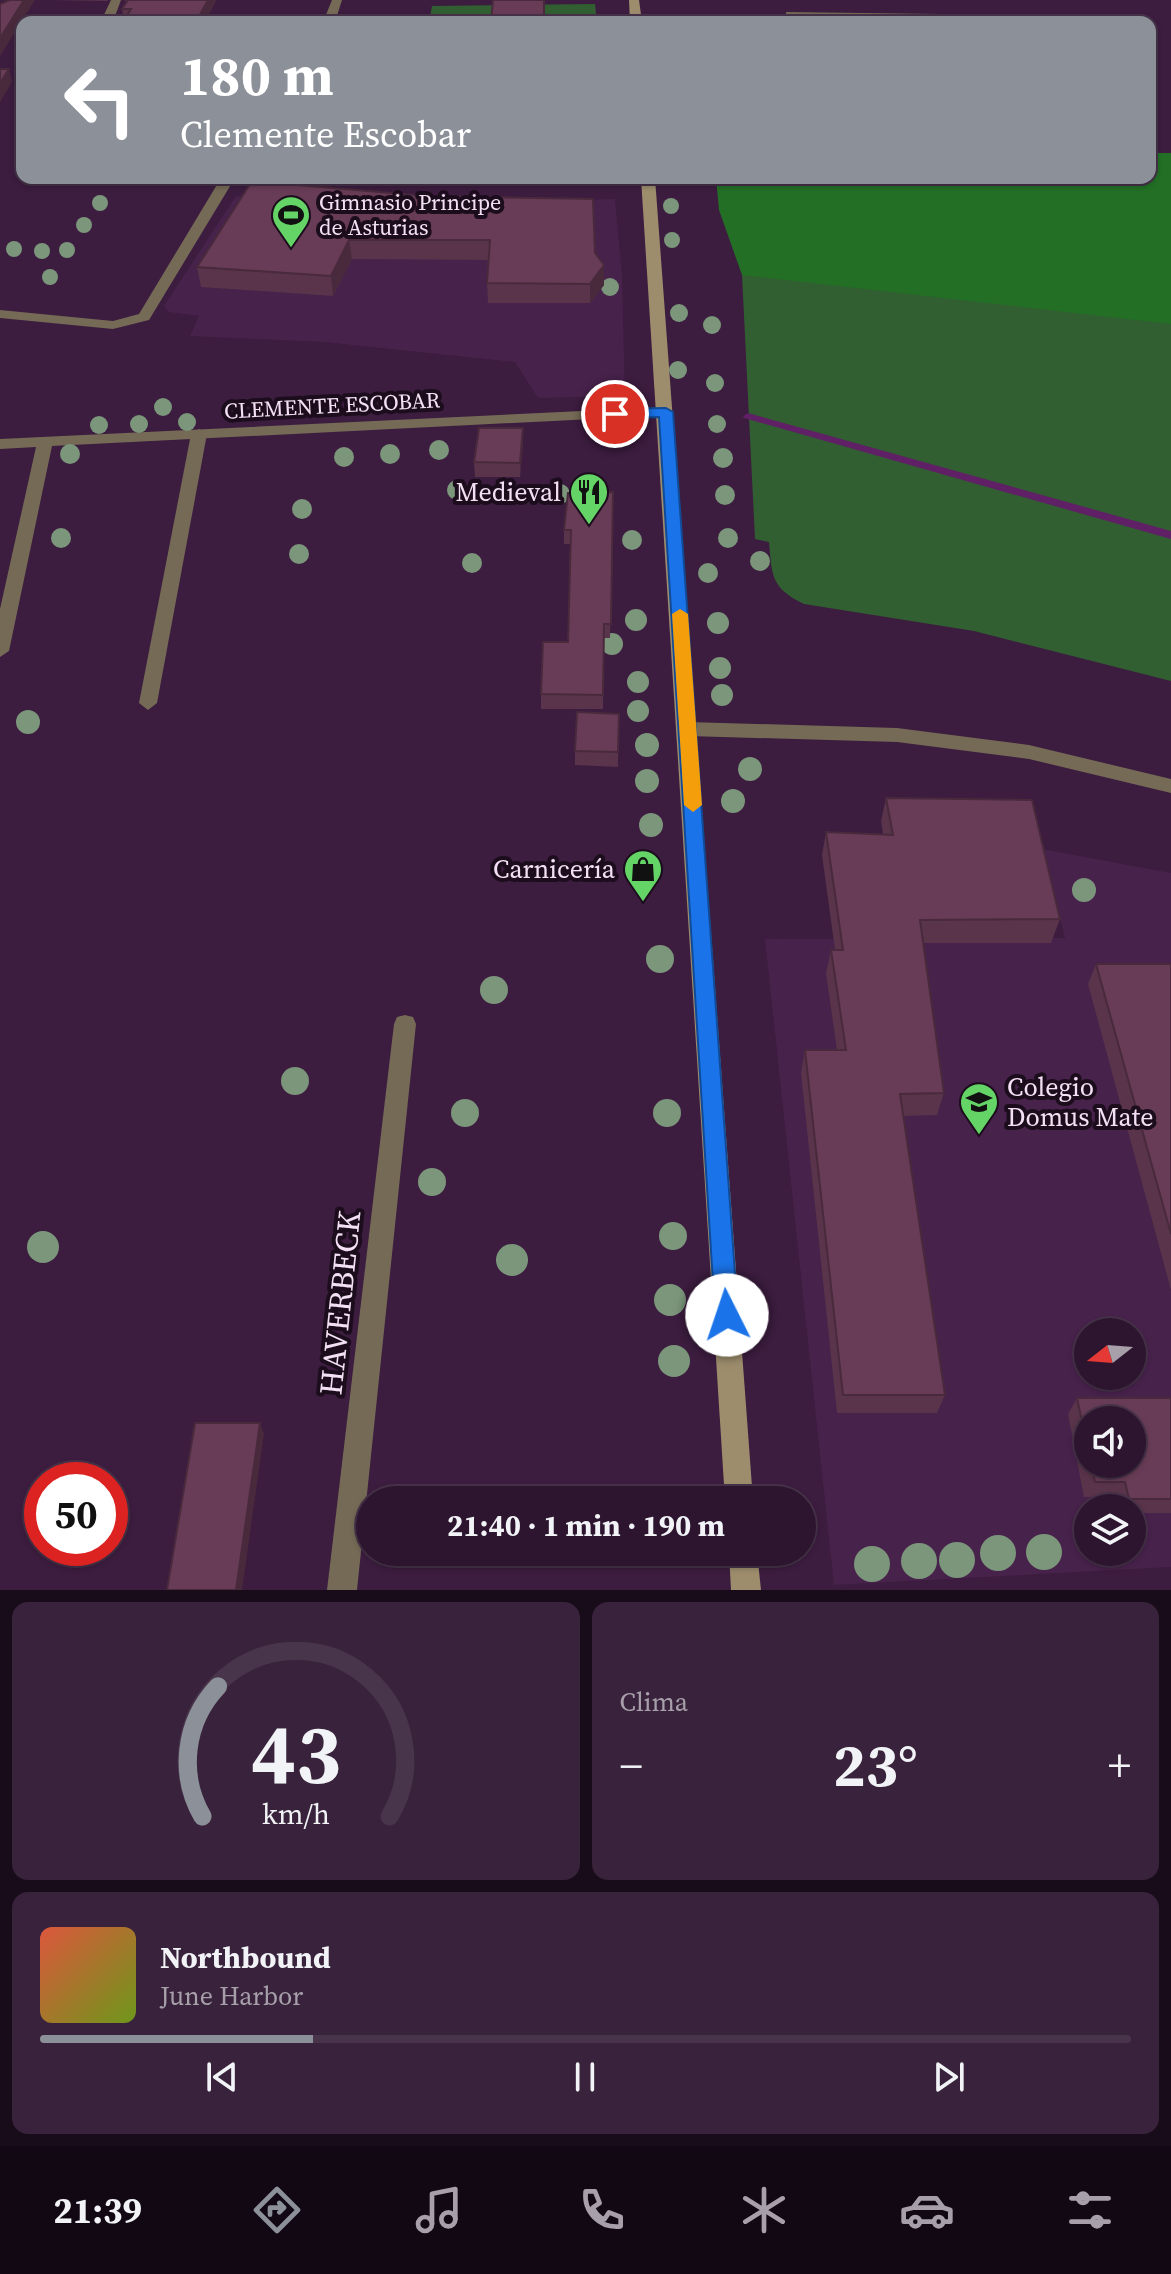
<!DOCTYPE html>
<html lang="es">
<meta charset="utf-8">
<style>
:root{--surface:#2d152f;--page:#39223b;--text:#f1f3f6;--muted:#a79faa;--line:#48344b;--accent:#8c9099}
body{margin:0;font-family:"Source Serif 4",serif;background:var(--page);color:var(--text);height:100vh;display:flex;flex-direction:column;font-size:30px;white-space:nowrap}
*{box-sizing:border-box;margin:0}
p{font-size:26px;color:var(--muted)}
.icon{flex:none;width:44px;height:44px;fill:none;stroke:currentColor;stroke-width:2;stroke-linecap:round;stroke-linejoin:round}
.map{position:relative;height:1590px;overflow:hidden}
.panel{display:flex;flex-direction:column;gap:12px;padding:12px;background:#190c1a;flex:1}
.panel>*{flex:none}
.banner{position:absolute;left:16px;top:16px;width:1140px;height:168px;border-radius:16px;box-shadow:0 2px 6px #0004,0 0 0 2px var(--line);background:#8c9099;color:#fff;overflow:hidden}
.needle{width:52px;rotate:253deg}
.controls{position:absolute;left:1074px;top:1318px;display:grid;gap:16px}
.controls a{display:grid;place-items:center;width:72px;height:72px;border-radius:50%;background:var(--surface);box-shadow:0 2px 6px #0004,0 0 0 2px var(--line);font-size:40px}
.speed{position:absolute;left:24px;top:1462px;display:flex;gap:16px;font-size:40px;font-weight:700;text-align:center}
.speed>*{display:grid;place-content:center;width:104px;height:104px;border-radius:50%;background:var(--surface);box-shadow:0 2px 6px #0004,0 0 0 2px var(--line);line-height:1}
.speed .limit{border:12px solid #d22;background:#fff;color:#111}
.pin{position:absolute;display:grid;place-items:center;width:68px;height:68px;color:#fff;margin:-34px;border:4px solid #fff;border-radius:50%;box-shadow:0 2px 8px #0007}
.me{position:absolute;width:88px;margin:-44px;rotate:356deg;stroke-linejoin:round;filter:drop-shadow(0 0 6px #0008)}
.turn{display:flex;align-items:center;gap:28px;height:168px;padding:0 32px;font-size:36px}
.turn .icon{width:104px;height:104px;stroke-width:2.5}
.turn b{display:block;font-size:56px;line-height:68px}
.big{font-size:60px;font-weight:700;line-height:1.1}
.panel .card{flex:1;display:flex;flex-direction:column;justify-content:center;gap:12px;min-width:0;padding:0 28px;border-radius:16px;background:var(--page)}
.panel .dial{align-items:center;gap:0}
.dial svg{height:208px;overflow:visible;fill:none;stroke:var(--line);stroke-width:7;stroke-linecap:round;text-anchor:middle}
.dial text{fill:var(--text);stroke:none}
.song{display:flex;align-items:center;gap:24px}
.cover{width:96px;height:96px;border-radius:12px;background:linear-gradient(135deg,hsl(10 70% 55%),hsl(80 70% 35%))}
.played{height:8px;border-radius:4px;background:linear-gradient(90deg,var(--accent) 25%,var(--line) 25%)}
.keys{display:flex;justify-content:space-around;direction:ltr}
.heat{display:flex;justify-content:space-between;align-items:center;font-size:44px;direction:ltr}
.panel .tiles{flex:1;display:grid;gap:12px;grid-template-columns:1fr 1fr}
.card:last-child{grid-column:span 2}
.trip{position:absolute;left:356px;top:1486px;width:460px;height:80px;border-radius:40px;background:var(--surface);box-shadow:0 2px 6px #0004,0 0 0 2px var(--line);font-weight:700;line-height:80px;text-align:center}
.tabs{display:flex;height:128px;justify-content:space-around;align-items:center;background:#120813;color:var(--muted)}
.tabs .icon{width:56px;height:56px}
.tabs .active{color:var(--accent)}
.tabs b{font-size:36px;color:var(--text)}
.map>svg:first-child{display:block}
</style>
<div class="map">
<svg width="1171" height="1590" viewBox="0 0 1171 1590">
<rect width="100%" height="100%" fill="#3c1c3f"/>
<g fill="#47224b" fill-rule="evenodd">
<path d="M236,196L407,204L615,199L622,276L625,396L538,398L515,362L324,342L190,336L199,316L169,312L164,306Z"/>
<path d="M1042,849L1171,873V1567L834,1585L765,939L1065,938ZM1088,1332H1132V1376H1088ZM1088,1420H1132V1464H1088ZM1088,1508H1132V1552H1088Z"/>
</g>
<g fill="#315f31">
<path d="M595,4L597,22H429L432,6Z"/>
<path d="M1171,249V681L974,631L804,604C771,588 772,576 769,542L755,539L742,275Z"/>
</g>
<path fill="#226f25" d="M1150,153H1171V324L742,275L719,210L716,178H1150Z"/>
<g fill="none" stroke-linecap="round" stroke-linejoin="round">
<path fill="#602066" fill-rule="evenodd" d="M748,413L1171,531V539L744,418L743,416Z"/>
<g fill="#746a56" fill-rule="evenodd">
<path d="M111,0H121L114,19L107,22L102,19Z"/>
<path d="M199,429L207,434L157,703L148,710L139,703L191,434Z"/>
<path d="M688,722L897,728L1029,745L1171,779V793L1029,759L897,742L688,736L678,729Z"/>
</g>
<g fill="#746a56" fill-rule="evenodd">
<path d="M332,0H342L335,22H323Z"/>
<path d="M786,12L1104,16L1110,19L1105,22H1081L790,17L786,16Z"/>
<path d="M221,178H235L149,320L113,329L0,318V310L113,321L139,314Z"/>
<path d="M666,407L674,412L672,415L52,446L9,651L0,657V609L36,447L0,449V439Z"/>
<path d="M405,1015L413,1017L416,1024L357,1590H327L394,1024L397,1017Z"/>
</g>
<g fill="#9d8d6d" fill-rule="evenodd">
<path d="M629,0H639L642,22H630Z"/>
<path d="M641,178H655L753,1500H725Z"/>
<path d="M729,1552H757L761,1590H731Z"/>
</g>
</g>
<g fill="#7b967b">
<circle cx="100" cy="203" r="8"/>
<circle cx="671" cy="206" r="8"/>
<circle cx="84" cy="225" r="8"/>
<circle cx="672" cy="240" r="8"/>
<circle cx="14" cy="249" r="8"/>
<circle cx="67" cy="250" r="8"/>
<circle cx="42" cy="251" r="8"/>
<circle cx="50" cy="277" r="8"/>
<circle cx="610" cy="287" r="9"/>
<circle cx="679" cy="313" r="9"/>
<circle cx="712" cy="325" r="9"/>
<circle cx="678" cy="370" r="9"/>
<circle cx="715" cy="383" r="9"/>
<circle cx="163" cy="407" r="9"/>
<circle cx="187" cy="422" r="9"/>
<circle cx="139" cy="424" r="9"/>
<circle cx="717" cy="424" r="9"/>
<circle cx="99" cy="425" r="9"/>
<circle cx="439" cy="450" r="10"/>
<circle cx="70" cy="454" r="10"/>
<circle cx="390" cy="454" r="10"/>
<circle cx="344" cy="457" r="10"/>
<circle cx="723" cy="458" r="10"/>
<circle cx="594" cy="484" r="10"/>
<circle cx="457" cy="490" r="10"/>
<circle cx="560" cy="494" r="10"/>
<circle cx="725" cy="495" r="10"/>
<circle cx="302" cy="509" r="10"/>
<circle cx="61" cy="538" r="10"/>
<circle cx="728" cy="538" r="10"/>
<circle cx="632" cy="540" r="10"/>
<circle cx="299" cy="554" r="10"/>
<circle cx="760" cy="561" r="10"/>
<circle cx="472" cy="563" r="10"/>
<circle cx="708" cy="573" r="10"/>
<circle cx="636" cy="620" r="11"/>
<circle cx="718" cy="623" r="11"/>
<circle cx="612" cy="644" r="11"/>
<circle cx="720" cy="668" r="11"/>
<circle cx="638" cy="682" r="11"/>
<circle cx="722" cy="695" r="11"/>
<circle cx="638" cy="711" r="11"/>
<circle cx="28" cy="722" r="12"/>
<circle cx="647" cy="745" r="12"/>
<circle cx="750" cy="769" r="12"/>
<circle cx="647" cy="781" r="12"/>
<circle cx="733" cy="801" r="12"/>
<circle cx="651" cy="825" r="12"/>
<circle cx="1084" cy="890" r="12"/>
<circle cx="660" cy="959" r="14"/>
<circle cx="494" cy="990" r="14"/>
<circle cx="295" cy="1081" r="14"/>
<circle cx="465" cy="1113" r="14"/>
<circle cx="667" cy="1113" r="14"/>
<circle cx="432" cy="1182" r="14"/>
<circle cx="673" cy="1236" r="14"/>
<circle cx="43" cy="1247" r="16"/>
<circle cx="512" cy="1260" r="16"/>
<circle cx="670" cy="1300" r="16"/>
<circle cx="674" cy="1361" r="16"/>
<circle cx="1044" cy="1552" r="18"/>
<circle cx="998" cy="1553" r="18"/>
<circle cx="957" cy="1560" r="18"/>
<circle cx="919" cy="1561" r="18"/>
<circle cx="872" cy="1564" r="18"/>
</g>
<g fill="#59344a" fill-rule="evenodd">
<path d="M50,0H108L107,1Z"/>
<path d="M123,0H216L205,22H123L124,20L122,9L127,1Z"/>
<path d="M252,181L595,253L604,265V285L590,303H488L487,283L489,260L352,259L333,296L201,287L197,267Z"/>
<path d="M523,428V442L520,477H475L474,462Z"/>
<path d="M613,492L610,638H604L603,709H541V694L568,642L570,544H564V530Z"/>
<path d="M619,714L618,767L575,765V751Z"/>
<path d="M886,798L1060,919L1051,943H923L944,1093L937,1115L904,1116L945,1395L937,1413H837L801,1073L805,1050H837L826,973L831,950H835L822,855L826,832L883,834L881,821Z"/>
<path d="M1096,964H1171V1290L1088,984Z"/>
<path d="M1077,1398H1171V1513H1132V1508H1117L1114,1497H1084L1068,1414ZM1088,1420L1132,1464H1088Z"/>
</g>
<g fill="#492a3c">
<path d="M24,0H35L0,56V38Z"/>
<path d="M208,0H216L205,22H196Z"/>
<path d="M9,69L12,82L0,102V83Z"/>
<path d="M349,240L352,259L333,296L331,276Z"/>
<path d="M604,265V285L590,303V284Z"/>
<path d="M523,428V442L520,477V463Z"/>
<path d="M260,1423L264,1434L242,1590H236Z"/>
</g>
<g fill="#683c56" stroke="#492a3c" stroke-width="2">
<path d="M10,0H24L0,38V4Z"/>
<path d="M128,0H208L196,22H123L131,9H122Z"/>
<path d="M493,0H544V22H491Z"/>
<path d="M0,69H9L0,83Z"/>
<path d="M252,181L426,196L593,199L595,253L604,265L590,284L487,283L490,240H349L331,276L197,267Z"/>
<path d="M479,428H523L520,463L474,462Z"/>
<path d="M613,492L611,624H604L603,695L541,694L543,642H568L571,530H564L568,493Z"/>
<path d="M577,712L619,714L618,752L575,751Z"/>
<path d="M886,798L1032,800L1060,919L920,920L944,1093L900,1094L945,1395H843L805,1050H846L831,950H843L826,832L893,835Z"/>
<path d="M1096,964H1171V1234Z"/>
<path d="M1077,1398H1171V1499H1129L1125,1482H1095L1091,1464H1132V1420H1088V1450Z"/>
<path d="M195,1423H260L236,1590H167Z"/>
</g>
<path fill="#1a73e8" stroke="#114b97" stroke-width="2" d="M666,408L673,412L738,1315L735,1323L727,1326L718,1323L715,1315L659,417L615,418L608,414L615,409Z"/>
<path fill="#f59e0b" d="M680,609L688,614L702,805L693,812L684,805L672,614Z"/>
<defs>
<g id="stadium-pin" transform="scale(2)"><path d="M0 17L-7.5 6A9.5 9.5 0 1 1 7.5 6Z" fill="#65d467" stroke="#1b0d1c"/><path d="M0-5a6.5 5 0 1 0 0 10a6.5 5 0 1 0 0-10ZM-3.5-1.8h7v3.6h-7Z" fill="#111"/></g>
<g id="restaurant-pin" transform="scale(2)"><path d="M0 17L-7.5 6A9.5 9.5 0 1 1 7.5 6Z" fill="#65d467" stroke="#1b0d1c"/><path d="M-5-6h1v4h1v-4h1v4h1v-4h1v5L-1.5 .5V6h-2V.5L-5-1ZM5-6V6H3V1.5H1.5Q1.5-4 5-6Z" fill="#111"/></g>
<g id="shop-pin" transform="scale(2)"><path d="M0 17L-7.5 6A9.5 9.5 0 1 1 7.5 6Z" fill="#65d467" stroke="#1b0d1c"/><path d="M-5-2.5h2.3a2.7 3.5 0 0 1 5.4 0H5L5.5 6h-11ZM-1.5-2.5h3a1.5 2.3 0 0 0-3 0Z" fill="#111"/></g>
<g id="school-pin" transform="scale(2)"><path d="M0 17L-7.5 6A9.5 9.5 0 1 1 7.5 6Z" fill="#65d467" stroke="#1b0d1c"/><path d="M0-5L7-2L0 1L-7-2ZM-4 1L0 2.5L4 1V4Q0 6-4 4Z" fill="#111"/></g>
</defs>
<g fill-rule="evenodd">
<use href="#stadium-pin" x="291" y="215"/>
<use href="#restaurant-pin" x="589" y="492"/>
<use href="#shop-pin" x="643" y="869"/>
<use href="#school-pin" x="979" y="1102"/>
</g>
<g text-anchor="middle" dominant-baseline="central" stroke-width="8" stroke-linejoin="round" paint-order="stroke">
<g font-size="22" fill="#f4e0f5" stroke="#1b0d1c" text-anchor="start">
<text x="319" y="202">Gimnasio Principe<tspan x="319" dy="25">de Asturias</tspan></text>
</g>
<g font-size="22" fill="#f4e0f5" stroke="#1b0d1c">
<text transform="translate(332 405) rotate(-3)">CLEMENTE ESCOBAR</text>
</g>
<g font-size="26" fill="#f4e0f5" stroke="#1b0d1c" text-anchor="end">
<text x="561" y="492">Medieval</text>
<text x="615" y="869">Carnicería</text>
<text x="1007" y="1087" text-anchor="start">Colegio<tspan x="1007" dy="30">Domus Mate</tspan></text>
</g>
<g font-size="32" fill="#f4e0f5" stroke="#1b0d1c">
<text transform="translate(340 1303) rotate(-84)">HAVERBECK</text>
</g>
</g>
</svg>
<div class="controls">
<a><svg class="needle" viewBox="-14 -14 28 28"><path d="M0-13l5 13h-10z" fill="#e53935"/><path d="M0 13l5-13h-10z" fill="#a79faa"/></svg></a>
<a><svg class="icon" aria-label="sound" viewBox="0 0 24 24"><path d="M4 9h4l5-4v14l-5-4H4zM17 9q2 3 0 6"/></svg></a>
<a><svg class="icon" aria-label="layers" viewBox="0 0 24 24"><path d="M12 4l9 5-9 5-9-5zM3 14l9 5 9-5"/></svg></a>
</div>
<div class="speed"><div class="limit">50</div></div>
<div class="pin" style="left:615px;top:414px;background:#d93025"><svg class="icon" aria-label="arrive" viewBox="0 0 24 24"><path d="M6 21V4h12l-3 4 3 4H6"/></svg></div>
<svg class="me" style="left:727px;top:1315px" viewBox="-20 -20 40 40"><circle r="19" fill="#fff"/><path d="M0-13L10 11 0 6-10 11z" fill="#1a73e8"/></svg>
<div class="trip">21:40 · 1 min · 190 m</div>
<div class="banner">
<div class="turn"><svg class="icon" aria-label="left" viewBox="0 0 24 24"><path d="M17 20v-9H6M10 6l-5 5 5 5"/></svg><div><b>180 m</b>Clemente Escobar</div></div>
</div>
</div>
<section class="panel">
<div class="tiles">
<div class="card dial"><svg viewBox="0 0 100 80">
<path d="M14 69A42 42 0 1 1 86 69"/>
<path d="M14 69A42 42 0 0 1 20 19" stroke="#8c9099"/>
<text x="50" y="56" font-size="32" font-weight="700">43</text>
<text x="50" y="72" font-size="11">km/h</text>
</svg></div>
<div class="card"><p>Clima</p>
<div class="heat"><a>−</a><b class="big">23°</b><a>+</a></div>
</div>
<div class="card">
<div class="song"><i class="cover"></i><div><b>Northbound</b><p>June Harbor</p></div></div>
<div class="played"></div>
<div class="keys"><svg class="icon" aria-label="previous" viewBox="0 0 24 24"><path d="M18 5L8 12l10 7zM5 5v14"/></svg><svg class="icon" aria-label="pause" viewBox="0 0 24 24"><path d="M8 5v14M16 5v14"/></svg><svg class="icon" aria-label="next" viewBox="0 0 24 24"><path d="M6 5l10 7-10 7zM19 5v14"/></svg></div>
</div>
</div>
</section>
<nav class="tabs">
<b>21:39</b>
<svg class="icon active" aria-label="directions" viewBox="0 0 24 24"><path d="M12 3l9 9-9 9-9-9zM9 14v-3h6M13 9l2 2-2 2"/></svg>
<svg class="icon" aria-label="music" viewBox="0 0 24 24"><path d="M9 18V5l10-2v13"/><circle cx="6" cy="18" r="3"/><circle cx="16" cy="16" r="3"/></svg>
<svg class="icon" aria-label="phone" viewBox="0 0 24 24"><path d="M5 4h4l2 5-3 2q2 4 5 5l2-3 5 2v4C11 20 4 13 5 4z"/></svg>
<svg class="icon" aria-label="climate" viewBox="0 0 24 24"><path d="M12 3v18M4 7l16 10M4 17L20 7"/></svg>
<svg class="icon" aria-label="car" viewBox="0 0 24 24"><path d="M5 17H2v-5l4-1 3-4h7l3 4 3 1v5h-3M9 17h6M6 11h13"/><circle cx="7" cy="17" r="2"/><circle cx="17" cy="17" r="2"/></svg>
<svg class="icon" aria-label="filters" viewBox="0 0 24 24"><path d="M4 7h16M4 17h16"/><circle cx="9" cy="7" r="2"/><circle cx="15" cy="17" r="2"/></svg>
</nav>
